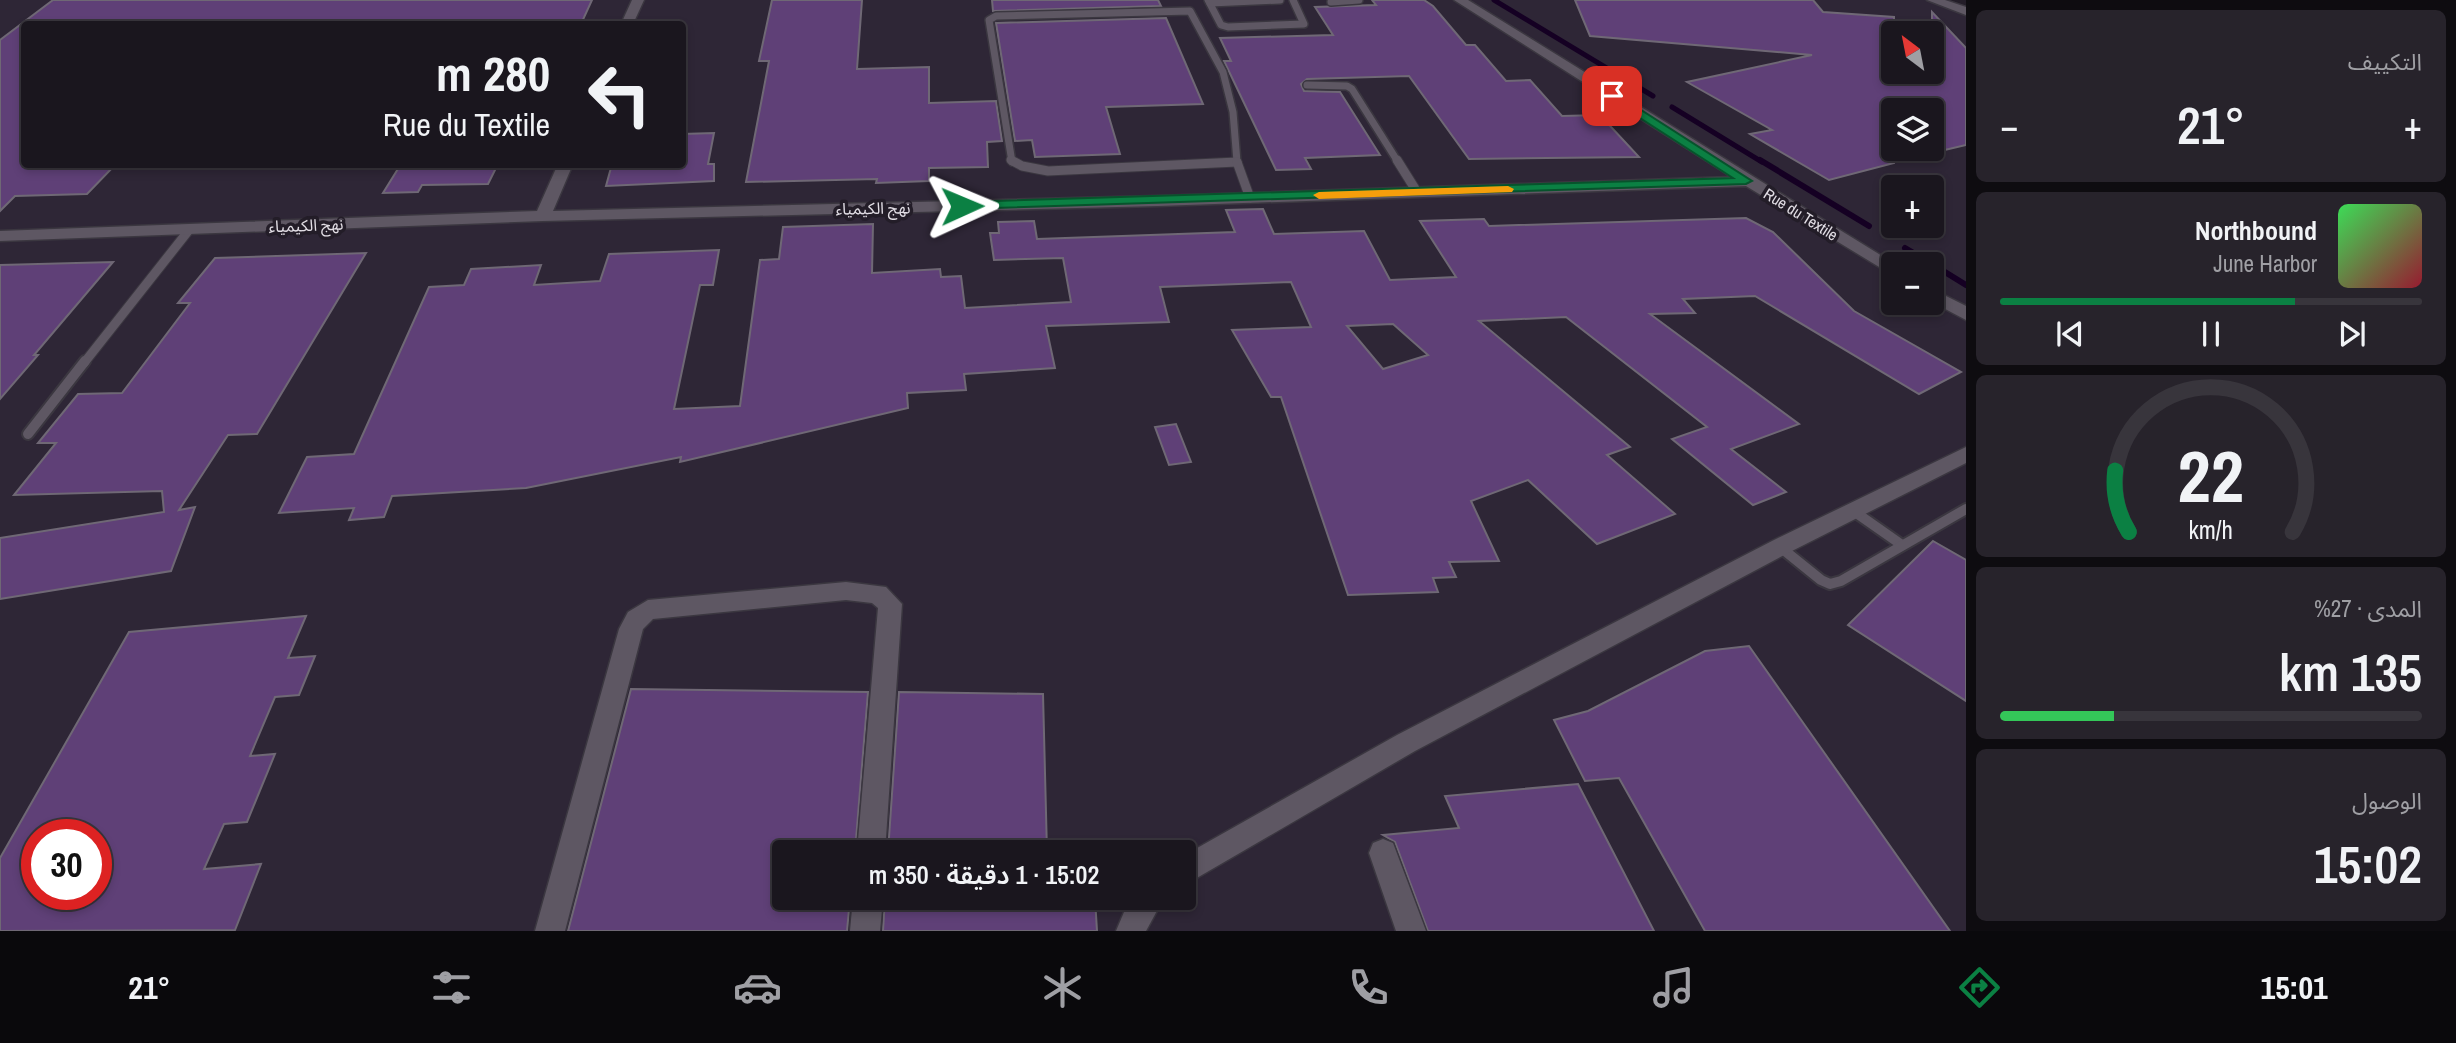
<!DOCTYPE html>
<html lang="ar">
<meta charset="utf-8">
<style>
:root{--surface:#1a161e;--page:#27232b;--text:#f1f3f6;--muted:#9f9fa4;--line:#38353c;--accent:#0b8043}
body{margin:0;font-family:"Archivo Narrow","Noto Sans Arabic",sans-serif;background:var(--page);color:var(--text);direction:rtl;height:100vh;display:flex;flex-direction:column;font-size:26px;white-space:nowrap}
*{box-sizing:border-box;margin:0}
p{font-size:23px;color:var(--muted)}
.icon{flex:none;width:38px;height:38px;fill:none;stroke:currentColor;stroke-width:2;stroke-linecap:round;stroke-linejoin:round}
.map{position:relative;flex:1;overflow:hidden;direction:ltr}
.details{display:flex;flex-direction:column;gap:10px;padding:10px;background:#0e0c10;width:490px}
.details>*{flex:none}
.guide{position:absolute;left:21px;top:21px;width:665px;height:147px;border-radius:7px;box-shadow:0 4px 10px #0003,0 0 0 2px var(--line);direction:rtl;background:#1a161e;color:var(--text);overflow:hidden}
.needle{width:46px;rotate:328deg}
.buttons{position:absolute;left:1881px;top:21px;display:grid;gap:14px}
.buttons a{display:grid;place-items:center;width:63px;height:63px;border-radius:7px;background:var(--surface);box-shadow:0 4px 10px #0003,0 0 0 2px var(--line);font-size:35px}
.speed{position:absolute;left:21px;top:819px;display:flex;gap:14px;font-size:35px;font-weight:700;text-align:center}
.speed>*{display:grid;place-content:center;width:91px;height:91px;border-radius:50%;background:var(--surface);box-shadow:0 4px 10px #0003,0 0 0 2px var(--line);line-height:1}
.speed .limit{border:10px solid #d22;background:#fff;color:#111}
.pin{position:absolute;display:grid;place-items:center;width:60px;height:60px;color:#fff;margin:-30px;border-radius:14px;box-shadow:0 4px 10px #0006}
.me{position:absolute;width:77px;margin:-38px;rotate:89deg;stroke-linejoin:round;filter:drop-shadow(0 0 5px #0008)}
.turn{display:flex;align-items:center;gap:24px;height:147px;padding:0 21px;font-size:32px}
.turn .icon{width:91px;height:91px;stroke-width:2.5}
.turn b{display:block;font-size:49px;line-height:60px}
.big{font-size:52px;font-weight:600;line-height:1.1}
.details .tile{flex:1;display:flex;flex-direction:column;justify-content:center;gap:10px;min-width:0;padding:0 24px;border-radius:10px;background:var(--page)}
.details .dial{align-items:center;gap:0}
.dial svg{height:182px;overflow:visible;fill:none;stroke:var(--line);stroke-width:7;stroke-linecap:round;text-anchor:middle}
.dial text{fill:var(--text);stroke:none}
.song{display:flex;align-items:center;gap:21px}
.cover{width:84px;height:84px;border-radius:10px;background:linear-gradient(135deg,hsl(130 70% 55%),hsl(350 70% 35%))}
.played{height:7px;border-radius:4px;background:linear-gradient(90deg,var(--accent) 70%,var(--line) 70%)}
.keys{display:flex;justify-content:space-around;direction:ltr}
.heat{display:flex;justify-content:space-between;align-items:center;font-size:38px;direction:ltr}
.charge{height:10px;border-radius:5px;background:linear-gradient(90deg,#34c759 27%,var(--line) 0)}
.trip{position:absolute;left:772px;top:840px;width:424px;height:70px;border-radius:7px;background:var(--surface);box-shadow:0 4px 10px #0003,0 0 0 2px var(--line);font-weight:600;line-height:70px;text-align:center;direction:rtl}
.dock{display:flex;height:112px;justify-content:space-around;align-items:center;background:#0a090c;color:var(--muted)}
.dock .icon{width:49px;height:49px}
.dock .selected{color:var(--accent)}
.dock b{font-size:32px;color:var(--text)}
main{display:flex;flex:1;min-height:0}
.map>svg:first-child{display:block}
</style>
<main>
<section class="details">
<div class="tile"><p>التكييف</p>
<div class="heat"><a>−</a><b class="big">21°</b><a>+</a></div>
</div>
<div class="tile">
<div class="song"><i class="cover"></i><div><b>Northbound</b><p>June Harbor</p></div></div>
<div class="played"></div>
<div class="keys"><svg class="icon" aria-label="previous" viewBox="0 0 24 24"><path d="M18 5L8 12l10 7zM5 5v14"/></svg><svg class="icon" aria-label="pause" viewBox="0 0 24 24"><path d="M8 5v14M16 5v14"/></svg><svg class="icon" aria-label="next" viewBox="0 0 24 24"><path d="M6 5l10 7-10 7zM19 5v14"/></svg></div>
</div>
<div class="tile dial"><svg viewBox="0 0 100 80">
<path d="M14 69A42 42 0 1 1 86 69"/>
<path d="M14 69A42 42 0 0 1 8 42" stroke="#0b8043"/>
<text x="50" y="56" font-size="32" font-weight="700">22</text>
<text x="50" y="72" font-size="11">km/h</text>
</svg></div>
<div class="tile"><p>المدى · 27%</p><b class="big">135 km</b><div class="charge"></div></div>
<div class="tile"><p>الوصول</p><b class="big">15:02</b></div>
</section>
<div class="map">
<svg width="1966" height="931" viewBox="0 0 1966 931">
<rect width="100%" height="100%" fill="#231d28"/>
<path fill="#2e2636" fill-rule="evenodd" d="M0,0H1945L1966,7V931H0ZM24,24H682V164H24ZM1894,33H1932V72H1894ZM1894,110H1932V149H1894ZM1894,187H1932V226H1894ZM1894,264H1932V303H1894ZM37,835H96V894H37ZM784,852H1183V898H784Z"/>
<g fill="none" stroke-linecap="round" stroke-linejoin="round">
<g stroke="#150023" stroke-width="5">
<path d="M1494,0L1653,96"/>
<path d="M1672,107L1762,162"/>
</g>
<g stroke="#150023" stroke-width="6">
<path d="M1760,160L1869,226"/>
<path d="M1905,248L1932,264"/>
<path d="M1932,264L1966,285"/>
</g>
</g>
<g fill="#5f4077" stroke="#6f6875" stroke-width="2" fill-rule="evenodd">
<path d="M53,0H592L581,24H24V164H116L87,194L15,196L0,211V40Z"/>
<path d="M772,0H862L857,69L929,67V103L996,101L1002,141L987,142L988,167L929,168V181L876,183L877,179L746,182L769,61H759Z"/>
<path d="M992,0H1158L1161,6L993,11Z"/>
<path d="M1372,0H1424L1433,6L1466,45H1475L1506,81L1530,80L1562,116L1600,115L1639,157L1469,159L1409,76L1307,79L1301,84L1304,91L1340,92L1380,155L1305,158L1311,169L1276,170L1224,61H1231L1220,38L1333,35L1315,7L1376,5Z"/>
<path d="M1575,0H1813L1823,12L1894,17V72H1932V12L1966,48V145L1932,153V110H1894V163L1829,180L1750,134L1772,130L1687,82L1812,55L1590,36Z"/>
<path d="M1166,18L1203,104L1106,107L1120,154L1035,157L1032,140L1015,141L996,23Z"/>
<path d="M714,133L708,164H714V181L606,186L612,164H682V134Z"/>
<path d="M401,164H498L488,184L422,185L418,192L383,193Z"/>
<path d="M1263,209L1274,234L1364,231L1390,280L1456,277L1420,221L1484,219L1489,226L1746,218L1773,232L1854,311L1961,372L1919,394L1755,296L1683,299L1695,313L1650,314L1799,424L1731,449L1786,492L1753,505L1672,439L1707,427L1566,317L1479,321L1630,447L1607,455L1675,514L1597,544L1528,480L1471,501L1499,561L1449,562L1456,577L1433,578L1438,592L1348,595L1281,397H1271L1232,330L1311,327L1291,282L1160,287L1169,322L1046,326L1055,368L964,374L966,390L907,393L908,408L680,462L681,457L526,488L392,496L384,517L349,520L354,508L279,513L307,457L354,454L429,287L464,285L471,269L541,265L534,285L600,281L609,254L719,250L713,285H700L674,409L740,406L760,260L779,259L783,227L873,224L872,273L940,269L941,277L961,276L965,308L1071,302L1063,258L994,260L990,233H999L998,222L1034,221L1037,239L1235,232L1226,210ZM1393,324L1428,355L1383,369L1347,326Z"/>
<path d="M366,253L257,434L228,435L179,510L195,507L171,571L0,599V538L164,512L162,491L14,495L56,443H38L78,394L122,393L190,303H178L215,258Z"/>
<path d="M113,262L34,355H38L0,399V265Z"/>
<path d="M1176,424L1191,462L1169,465L1155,427Z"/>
<path d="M1933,541L1966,560V701L1848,625Z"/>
<path d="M306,616L288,658L315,656L299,695L275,697L250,756L275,754L247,822L224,824L204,869L261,864L235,930L0,931V858L129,632ZM37,835H96V894H37Z"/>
<path d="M1749,646L1950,931H1705L1619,778L1585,781L1554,720L1588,711L1705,651Z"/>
<path d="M631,689L868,692L855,852H784V898H850L847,931H568Z"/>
<path d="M899,692L1043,694L1047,852H888Z"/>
<path d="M1578,784L1654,931H1428L1395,842L1383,835L1459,828L1445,796Z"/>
<path d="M885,898H1095L1097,931H883Z"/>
</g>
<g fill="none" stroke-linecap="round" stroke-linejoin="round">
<g stroke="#3b3740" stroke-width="10">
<g id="lane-far2">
<path d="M1208,0L1221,25L1228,27L1304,24L1293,0"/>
<path d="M1331,2L1359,0"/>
<path d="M1210,3L1280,0"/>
<path d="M1307,85L1347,86L1352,89L1398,162"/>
<path d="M1012,162L989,20L996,16L1190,11L1223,72L1233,112L1237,162"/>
</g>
</g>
<g stroke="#3b3740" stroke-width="11">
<g id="lane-far1">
<path d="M1011,160L1022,166L1048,171L1237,162"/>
<path d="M1397,160L1417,192"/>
<path d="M1237,162L1250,198"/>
<path d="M84,363L189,230"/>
</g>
</g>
<g stroke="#3b3740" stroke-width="14">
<g id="lane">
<path d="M28,434L85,361"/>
<path d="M1852,510L1902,545"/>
<path d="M1780,547L1821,580L1830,584L1841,581L1966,509"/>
</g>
</g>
<g stroke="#3b3740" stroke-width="3">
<g id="street">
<path d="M632,0H644L633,24H621Z"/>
<path d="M1454,0H1468L1895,264L1894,276L1746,186L1158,206L543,221L0,241V231L537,211L558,164H573L553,211L1158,196L1732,177Z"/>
<path d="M1927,0H1945L1966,7V15Z"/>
<path d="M1932,289L1966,306V320L1932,302Z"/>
<path d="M1966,447V463L1788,553L1415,751L1183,886V856L1397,735L1772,541Z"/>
<path d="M846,582L886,587L902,604L885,852H857L878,608L872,603L846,600L653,619L643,629L565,931H535L619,629L628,612L648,600Z"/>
<path d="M1383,839L1393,843L1426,931H1396L1369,853L1373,843Z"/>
<path d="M853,898H883L880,931H850Z"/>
<path d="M1130,898H1164L1146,931H1116Z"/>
</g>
</g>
<use href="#lane-far2" stroke="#5e5763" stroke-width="7"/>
<use href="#lane-far1" stroke="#5e5763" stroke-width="9"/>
<use href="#lane" stroke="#5e5763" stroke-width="10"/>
<use href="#street" fill="#5e5763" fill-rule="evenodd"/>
</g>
<path fill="#0b8043" stroke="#07532c" stroke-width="2" d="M1609,94H1616L1752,181L1746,184L962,209L956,206L962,202L1733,178L1609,98Z"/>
<path fill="#f59e0b" d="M1508,186L1514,189L1512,192L1319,199L1313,195L1319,192Z"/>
<g text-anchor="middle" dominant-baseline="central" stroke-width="7" stroke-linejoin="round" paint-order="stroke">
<g font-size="16" fill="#e2dee5" stroke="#231d28">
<text transform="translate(873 208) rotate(-1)">نهج الكيمياء</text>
<text transform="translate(1801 214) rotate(32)">Rue du Textile</text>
<text transform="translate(306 225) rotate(-2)">نهج الكيمياء</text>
</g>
</g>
</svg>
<div class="buttons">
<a><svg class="needle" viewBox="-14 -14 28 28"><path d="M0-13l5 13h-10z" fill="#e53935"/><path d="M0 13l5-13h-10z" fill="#9f9fa4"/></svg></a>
<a><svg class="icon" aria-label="layers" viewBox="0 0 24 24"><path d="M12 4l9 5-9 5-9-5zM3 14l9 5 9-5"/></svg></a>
<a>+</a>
<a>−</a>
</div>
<div class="speed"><div class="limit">30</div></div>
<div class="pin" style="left:1612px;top:96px;background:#d93025"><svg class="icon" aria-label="arrive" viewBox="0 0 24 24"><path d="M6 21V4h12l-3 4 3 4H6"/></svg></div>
<svg class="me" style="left:962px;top:206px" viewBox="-20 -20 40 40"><path d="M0-17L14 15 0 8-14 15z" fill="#0b8043" stroke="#fff" stroke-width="4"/></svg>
<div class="trip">15:02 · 1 دقيقة · 350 m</div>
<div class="guide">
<div class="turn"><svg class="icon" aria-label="left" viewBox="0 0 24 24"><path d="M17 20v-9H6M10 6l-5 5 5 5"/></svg><div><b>280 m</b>Rue du Textile</div></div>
</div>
</div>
</main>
<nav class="dock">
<b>15:01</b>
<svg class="icon selected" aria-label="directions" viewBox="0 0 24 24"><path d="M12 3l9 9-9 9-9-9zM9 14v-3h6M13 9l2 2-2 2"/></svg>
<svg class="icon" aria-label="music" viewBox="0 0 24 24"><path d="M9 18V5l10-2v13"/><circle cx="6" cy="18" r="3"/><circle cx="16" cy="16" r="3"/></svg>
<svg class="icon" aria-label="phone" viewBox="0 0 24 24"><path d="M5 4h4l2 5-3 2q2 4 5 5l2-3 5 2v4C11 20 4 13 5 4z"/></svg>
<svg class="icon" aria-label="climate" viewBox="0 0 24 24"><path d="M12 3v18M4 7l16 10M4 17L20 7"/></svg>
<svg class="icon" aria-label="car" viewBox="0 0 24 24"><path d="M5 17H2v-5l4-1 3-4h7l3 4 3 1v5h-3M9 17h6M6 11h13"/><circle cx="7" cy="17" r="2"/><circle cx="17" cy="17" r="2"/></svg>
<svg class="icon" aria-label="filters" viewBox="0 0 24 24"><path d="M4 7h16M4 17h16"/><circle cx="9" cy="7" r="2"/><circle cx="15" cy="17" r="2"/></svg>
<b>21°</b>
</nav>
